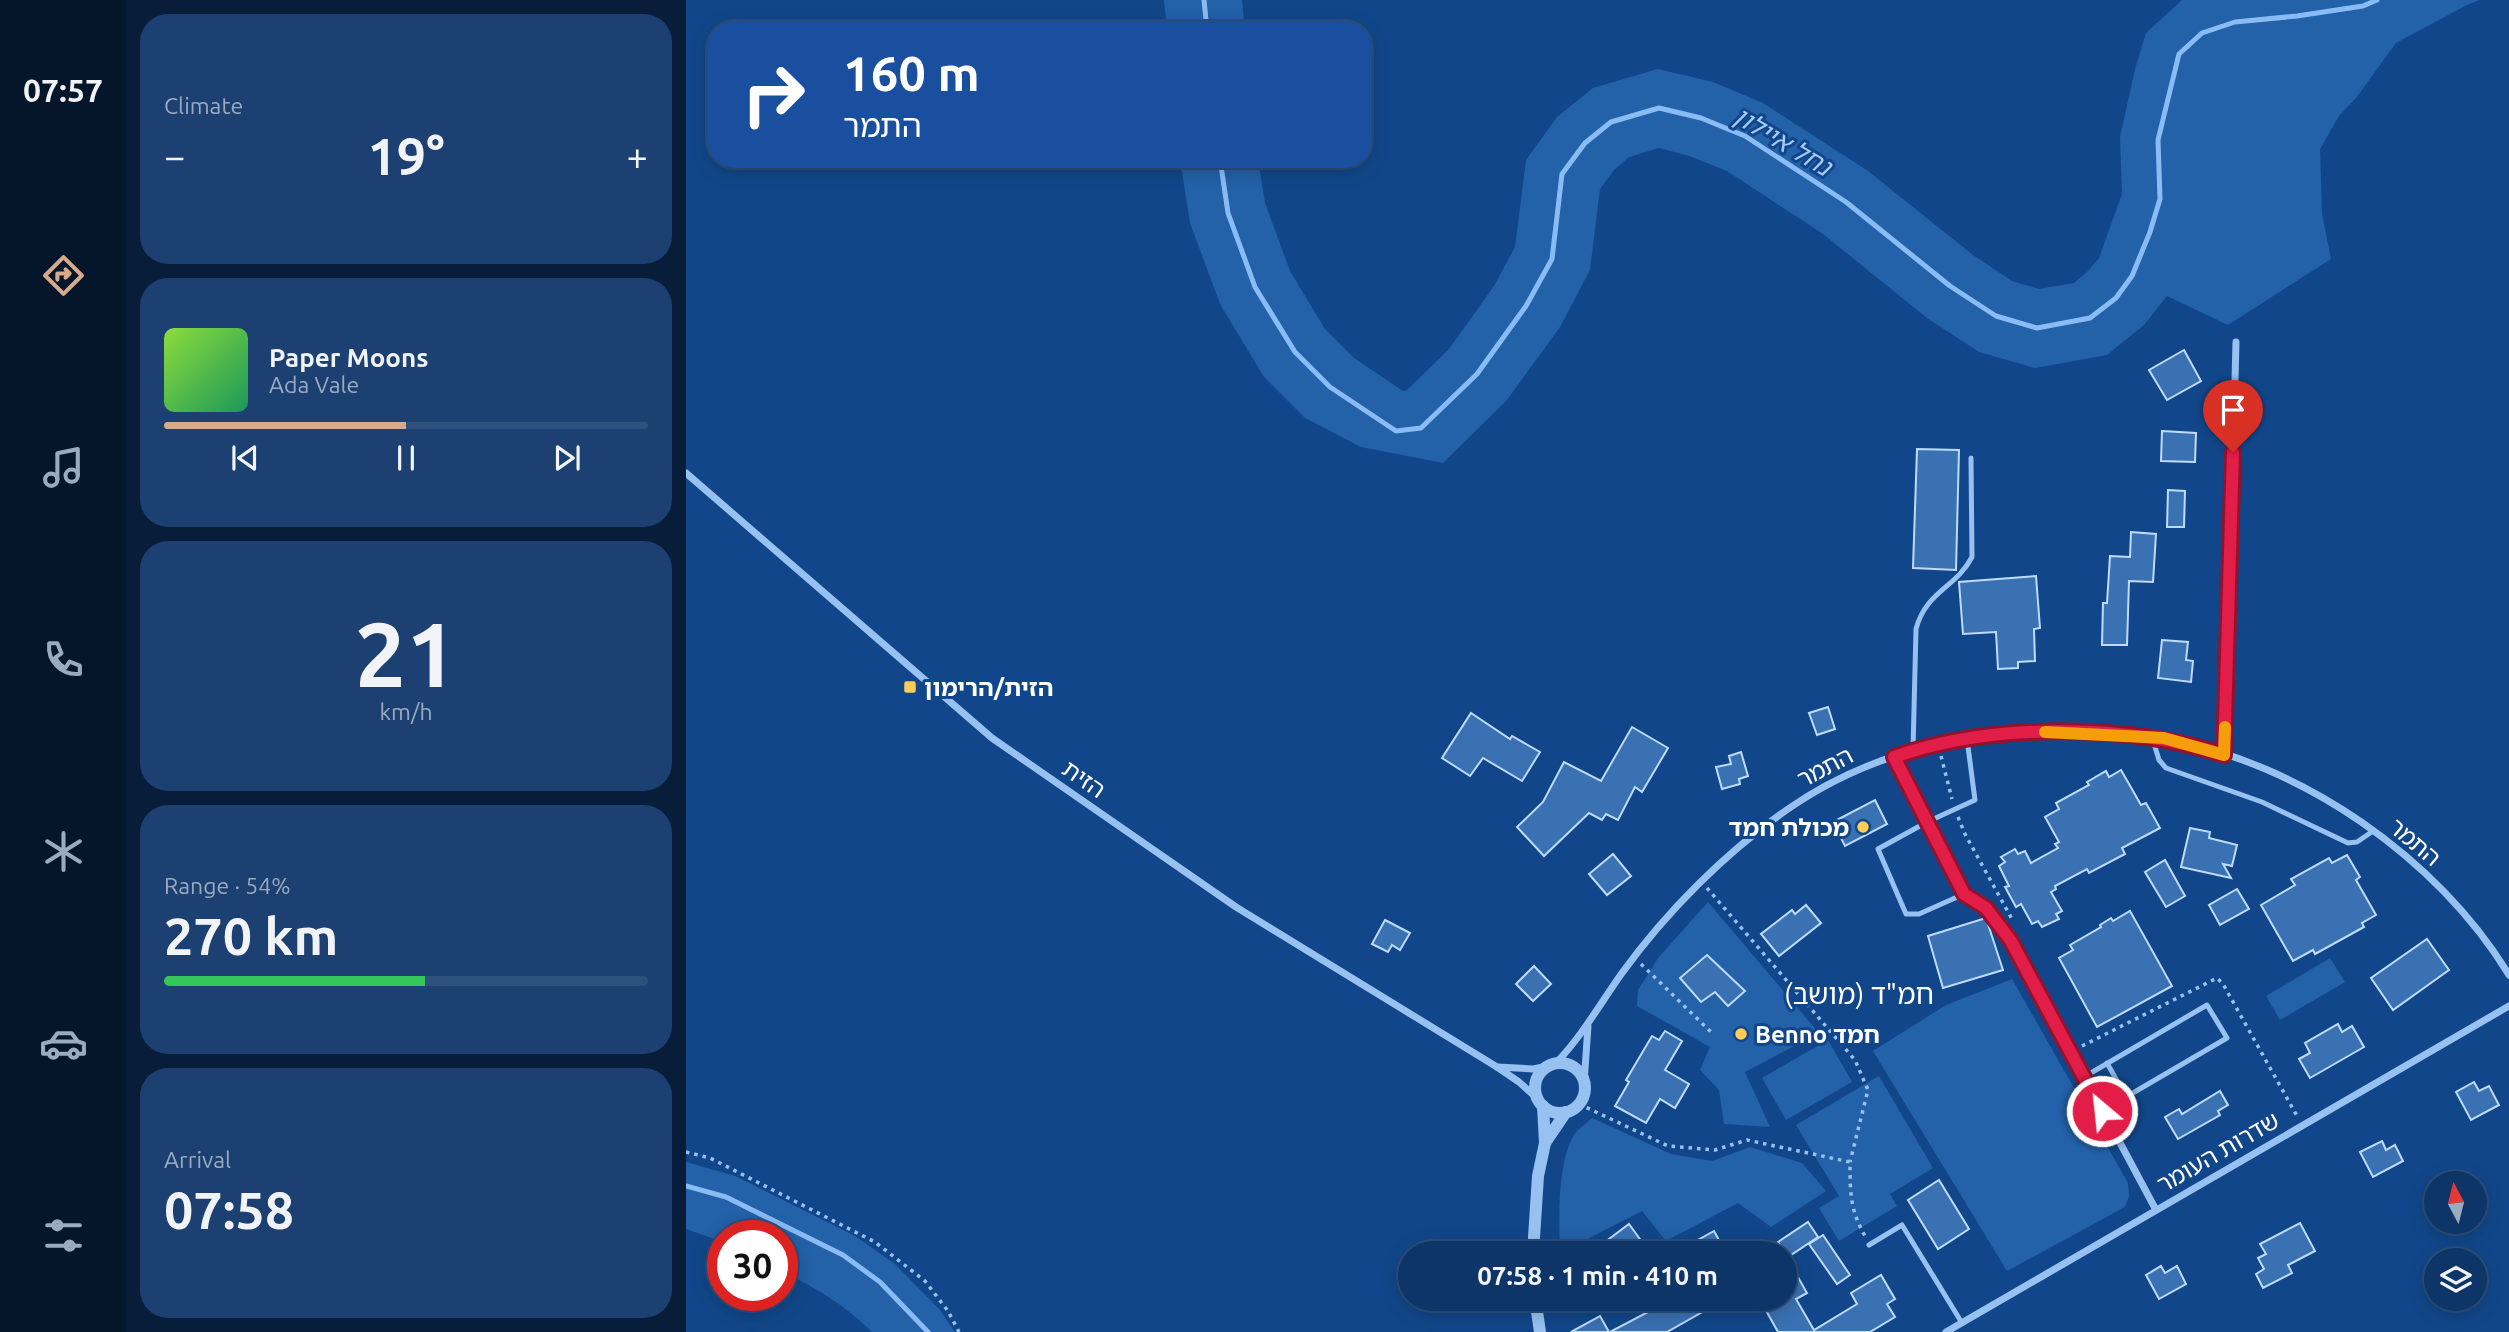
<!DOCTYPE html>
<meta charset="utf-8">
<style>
:root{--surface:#0d3568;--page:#1b4071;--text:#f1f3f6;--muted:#9aabc0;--line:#2d507c;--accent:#d6ab8b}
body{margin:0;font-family:Ubuntu,"Noto Sans Hebrew",sans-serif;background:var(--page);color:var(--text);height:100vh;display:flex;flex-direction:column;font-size:26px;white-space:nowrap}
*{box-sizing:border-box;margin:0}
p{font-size:23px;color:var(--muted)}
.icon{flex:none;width:38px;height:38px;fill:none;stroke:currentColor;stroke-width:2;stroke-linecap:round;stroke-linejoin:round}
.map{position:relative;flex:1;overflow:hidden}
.sheet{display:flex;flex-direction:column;gap:14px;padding:14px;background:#071d39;width:560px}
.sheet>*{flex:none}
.hud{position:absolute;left:21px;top:21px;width:665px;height:147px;border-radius:28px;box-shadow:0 4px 18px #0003,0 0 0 2px var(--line);background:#1a4fa0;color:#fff;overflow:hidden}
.needle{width:46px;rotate:353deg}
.buttons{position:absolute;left:1738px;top:1171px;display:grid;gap:14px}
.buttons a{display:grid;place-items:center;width:63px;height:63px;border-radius:50%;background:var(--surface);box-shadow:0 4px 18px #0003,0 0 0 2px var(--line);font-size:35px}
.speed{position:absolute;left:21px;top:1220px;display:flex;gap:14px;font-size:35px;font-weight:700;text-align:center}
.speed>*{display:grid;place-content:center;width:91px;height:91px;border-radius:50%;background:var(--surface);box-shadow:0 4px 18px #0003,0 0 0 2px var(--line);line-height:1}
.speed .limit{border:10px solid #d22;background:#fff;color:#111}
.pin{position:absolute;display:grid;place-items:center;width:60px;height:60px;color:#fff;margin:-72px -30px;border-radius:50% 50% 50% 0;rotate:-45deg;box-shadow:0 0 7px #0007}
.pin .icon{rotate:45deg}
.me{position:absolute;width:77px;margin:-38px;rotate:332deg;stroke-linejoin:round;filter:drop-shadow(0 0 5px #0008)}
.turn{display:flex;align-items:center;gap:24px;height:147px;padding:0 21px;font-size:32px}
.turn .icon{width:91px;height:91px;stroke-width:2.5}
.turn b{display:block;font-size:49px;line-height:60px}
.big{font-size:52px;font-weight:700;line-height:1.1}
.sheet .tile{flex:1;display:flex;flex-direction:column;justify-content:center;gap:10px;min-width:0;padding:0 24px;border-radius:28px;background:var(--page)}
.sheet .dial{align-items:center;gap:0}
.dial b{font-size:91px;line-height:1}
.song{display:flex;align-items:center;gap:21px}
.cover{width:84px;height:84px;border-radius:10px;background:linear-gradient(135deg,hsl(90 70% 55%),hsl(150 70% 35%))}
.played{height:7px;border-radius:4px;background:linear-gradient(90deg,var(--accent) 50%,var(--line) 50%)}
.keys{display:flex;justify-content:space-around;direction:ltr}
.heat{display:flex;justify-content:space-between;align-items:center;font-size:38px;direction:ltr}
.charge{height:10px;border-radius:5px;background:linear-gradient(90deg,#34c759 54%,var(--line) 0)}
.trip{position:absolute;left:712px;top:1241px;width:399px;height:70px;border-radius:35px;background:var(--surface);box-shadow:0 4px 18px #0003,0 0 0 2px var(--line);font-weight:700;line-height:70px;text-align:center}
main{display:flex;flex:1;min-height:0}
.tabs{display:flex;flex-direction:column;width:126px;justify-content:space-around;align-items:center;background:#05152a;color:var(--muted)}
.tabs .icon{width:49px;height:49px}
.tabs .on{color:var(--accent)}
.tabs b{font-size:32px;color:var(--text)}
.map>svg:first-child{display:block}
</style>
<main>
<nav class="tabs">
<b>07:57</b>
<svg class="icon on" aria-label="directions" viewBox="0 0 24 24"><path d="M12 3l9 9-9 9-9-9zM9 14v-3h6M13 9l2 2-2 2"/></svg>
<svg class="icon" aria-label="music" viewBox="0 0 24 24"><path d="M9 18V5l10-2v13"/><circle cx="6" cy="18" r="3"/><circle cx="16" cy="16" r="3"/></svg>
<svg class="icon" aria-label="phone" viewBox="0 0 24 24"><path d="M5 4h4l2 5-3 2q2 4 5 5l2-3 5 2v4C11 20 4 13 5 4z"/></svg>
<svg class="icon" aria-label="climate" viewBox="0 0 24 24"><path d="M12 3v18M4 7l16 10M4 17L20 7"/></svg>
<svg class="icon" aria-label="car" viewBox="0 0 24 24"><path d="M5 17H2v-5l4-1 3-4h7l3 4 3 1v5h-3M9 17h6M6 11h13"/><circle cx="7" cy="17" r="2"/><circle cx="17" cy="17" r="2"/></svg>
<svg class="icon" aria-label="filters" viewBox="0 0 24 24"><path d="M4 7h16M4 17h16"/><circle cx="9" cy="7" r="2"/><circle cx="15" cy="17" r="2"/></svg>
</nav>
<section class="sheet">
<div class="tile"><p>Climate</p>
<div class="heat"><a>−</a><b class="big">19°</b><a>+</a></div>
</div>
<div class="tile">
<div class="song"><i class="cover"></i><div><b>Paper Moons</b><p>Ada Vale</p></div></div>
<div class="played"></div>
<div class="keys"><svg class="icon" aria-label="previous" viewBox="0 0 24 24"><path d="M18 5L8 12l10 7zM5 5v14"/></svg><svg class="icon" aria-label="pause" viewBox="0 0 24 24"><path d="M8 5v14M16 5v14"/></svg><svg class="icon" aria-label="next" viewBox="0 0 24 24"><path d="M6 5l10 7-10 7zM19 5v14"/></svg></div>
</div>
<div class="tile dial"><b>21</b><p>km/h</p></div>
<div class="tile"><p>Range · 54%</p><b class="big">270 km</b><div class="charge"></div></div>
<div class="tile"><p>Arrival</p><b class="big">07:58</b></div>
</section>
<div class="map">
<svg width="1823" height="1332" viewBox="0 0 1823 1332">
<rect width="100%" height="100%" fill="#11478a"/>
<g fill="#2361a9">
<path d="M478,0H556L559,30H481Z"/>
<path d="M1496,0H1793L1779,6L1710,43L1670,98L1653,116L1634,149L1636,214L1645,259L1542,325L1481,296L1458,325L1421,355L1349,368L1293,352L1241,318L1137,234L1041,171L1003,156L973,148L943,157L928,170L914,189L904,270L874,327L821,400L757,463L675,447L619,418L578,377L534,304L504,223L494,159H572L579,203L604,271L639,329L668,358L717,391L721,390L763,349L808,286L829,247L840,160L871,117L907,88L972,69L1027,82L1077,103L1182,171L1287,255L1326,281L1353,289L1388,283L1402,271L1413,258L1436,194L1434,137L1449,69L1460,33Z"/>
<path d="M1022,902L1133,1033L1059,1072L1084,1127L1038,1124L1033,1090L1014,1070L1024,1047L951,1006L952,990L972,958Z"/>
<path d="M1644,958L1659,982L1594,1020L1580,996Z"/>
<path d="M1326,979L1442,1183L1443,1196L1439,1207L1321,1271L1187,1051L1260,1005Z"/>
<path d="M1142,1040L1166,1082L1100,1120L1076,1078Z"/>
<path d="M1193,1076L1247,1168L1204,1194L1211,1206L1153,1241L1133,1208L1153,1196L1110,1125Z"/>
<path d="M906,1118L985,1154L1026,1161L1064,1147L1116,1163L1140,1191L1085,1227L1052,1203L980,1241L956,1211L874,1253C873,1218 871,1170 886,1138C890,1130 900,1124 906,1118Z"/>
<path d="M0,1162L49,1176L169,1236L209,1264L253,1309L269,1332H186C159,1305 130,1288 96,1271V1236H37V1242L0,1229Z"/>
</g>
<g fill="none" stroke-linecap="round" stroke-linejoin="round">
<g stroke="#89bcf5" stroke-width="5">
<path d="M518,0L521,30"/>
<path d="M534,159L542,213L569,287L609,352L644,387L710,431L735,428L791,374L840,306L866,259L876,174L899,143L925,122L973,108L1015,118L1059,136L1160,202L1264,286L1310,316L1351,328L1404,318L1430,298L1446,276L1464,232L1474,199L1472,140L1493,54L1516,33L1549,22L1611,16L1677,6L1691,0"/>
<path d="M0,1186L40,1197L157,1255L194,1282L242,1332"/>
</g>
</g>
<g fill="#3a71b3" stroke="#bedbfc" stroke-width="2">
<path d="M1498,350L1515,381L1481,400L1463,370Z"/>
<path d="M1476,431L1510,433L1509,462L1475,461Z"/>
<path d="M1231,449L1273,450L1270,570L1227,568Z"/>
<path d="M1482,490L1499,491L1498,527H1481Z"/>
<path d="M1445,532L1470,534L1467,582L1443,581L1441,645H1416L1417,603H1421L1424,556L1444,557Z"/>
<path d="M1350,576L1354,628L1348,629L1349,661L1332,662V668L1312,669L1310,632L1277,634L1273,582Z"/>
<path d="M1476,640L1502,642L1500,660L1507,661L1505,682L1472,678Z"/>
<path d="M1142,707L1149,729L1131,735L1123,713Z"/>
<path d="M785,713L824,739L826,736L854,752L836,781L797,758L784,776L756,758Z"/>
<path d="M946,727L982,748L956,792L949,787L932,820L920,814L916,820L903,813L858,856L831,827L857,802L878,762L915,781Z"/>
<path d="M1055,752L1062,776L1053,779L1054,784L1036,789L1030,767L1045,764L1043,756Z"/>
<path d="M1435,770L1455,805L1460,803L1474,828L1436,848L1439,854L1403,873L1401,869L1369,886L1370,889L1365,892L1376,911L1370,914L1373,919L1356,927L1352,921L1346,924L1335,904L1330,907L1319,887L1323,886L1313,866L1319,862L1315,857L1329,849L1332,854L1339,851L1345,863L1372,848L1369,844L1373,842L1359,817L1373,809L1370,803L1403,785L1401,782L1420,771L1423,777Z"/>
<path d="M1189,800L1201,824L1159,846L1147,822Z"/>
<path d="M1504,828L1524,832L1523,838L1551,845L1546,866L1537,864L1545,878L1495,867Z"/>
<path d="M927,854L945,876L921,895L903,874Z"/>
<path d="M1661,855L1674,877L1670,880L1690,915L1676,923L1678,927L1629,954L1627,950L1607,961L1575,905L1609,885L1605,879L1643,858L1646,863Z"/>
<path d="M1479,860L1499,896L1480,907L1459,872Z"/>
<path d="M1551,889L1563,909L1534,925L1523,905Z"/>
<path d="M1120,905L1135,923L1093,956L1075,934L1106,910L1109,914Z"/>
<path d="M1444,911L1486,986L1411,1027L1373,958L1387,950L1384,945L1415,927L1414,925L1425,918L1427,921Z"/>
<path d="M1300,918L1317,970L1257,988L1242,936Z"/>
<path d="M699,920L724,933L714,950L706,945L702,952L686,944Z"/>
<path d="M1741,939L1763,970L1707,1010L1685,978Z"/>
<path d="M1021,955L1059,991L1042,1006L1029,992L1015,1002L994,978Z"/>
<path d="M848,966L865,984L847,1001L830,984Z"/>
<path d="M1652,1024L1656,1032L1666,1026L1678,1047L1624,1078L1613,1059L1624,1053L1619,1043Z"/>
<path d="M979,1031L996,1041L979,1070L1003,1084L989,1108L974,1099L960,1123L929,1106L943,1082L940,1080L966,1036L973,1040Z"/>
<path d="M1788,1082L1793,1091L1803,1086L1813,1105L1785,1120L1770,1092Z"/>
<path d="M1534,1091L1542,1105L1532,1111L1534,1115L1492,1139L1479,1117L1493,1109L1496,1114Z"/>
<path d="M1696,1141L1700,1150L1709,1145L1717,1161L1687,1177L1674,1152Z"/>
<path d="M1253,1180L1283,1229L1252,1249L1222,1200Z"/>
<path d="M1122,1222L1132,1237L1102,1257L1092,1242Z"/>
<path d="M1614,1223L1629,1251L1602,1265L1606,1273L1577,1288L1570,1274L1578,1269L1572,1258L1580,1254L1574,1244Z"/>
<path d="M943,1224L956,1242L942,1253H927L919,1242Z"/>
<path d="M1028,1231L1040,1253H1019L1012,1240Z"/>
<path d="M1137,1235L1164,1275L1151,1284L1123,1244Z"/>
<path d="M1099,1254L1121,1293L1110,1299L1128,1330L1171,1304L1165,1293L1195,1275L1209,1299L1201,1304L1209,1317L1184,1332H1092L1073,1298H1099Z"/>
<path d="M1475,1266L1479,1273L1491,1266L1500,1284L1473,1299L1460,1275Z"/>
<path d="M954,1298H1041L981,1332H924L962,1312Z"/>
<path d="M914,1316L923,1332H885Z"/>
</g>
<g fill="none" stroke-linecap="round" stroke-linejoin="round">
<g stroke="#97c1f1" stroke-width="3.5" stroke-dasharray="3.5 5" stroke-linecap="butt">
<path d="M1255,756L1266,799"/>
<path d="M1272,817L1279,834L1327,921"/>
<path d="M1021,888L1169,1060L1182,1090L1164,1162"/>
<path d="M955,964L1025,1032"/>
<path d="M1396,1046L1531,978L1537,984L1611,1116"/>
<path d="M893,1104L982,1146L1029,1150L1061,1140L1164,1162C1164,1192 1164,1210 1179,1236"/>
<path d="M0,1152L24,1158L189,1242L239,1281L262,1311L273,1332"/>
</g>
<g stroke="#97c1f1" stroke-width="5">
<path d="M1466,737L1473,760L1480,768L1576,802L1662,843L1671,842L1687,831"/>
<path d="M1227,750L1230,629C1240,591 1270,588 1286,557L1285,458"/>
<path d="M1278,894L1233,914H1220L1192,849L1241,822L1289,800L1281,739"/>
<path d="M1421,1063L1440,1097"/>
<path d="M1398,1077L1521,1005L1541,1038L1416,1111"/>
<path d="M1183,1245L1216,1225L1276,1323"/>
</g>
<g stroke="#97c1f1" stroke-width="7">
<path d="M0,473L306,738L550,907L811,1067L833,1082L853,1100"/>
<path d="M1539,755L1550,342"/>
<path d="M1208,756L1278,894L1300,908L1326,941L1470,1210"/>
<path d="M870,1063C896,1036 914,1004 936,973C981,911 1039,853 1102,809C1174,759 1258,736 1345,733C1389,731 1436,731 1480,739C1615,763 1752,858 1823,975"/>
<path d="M811,1067L847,1069L862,1066"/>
<path d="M898,1083L902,1026"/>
<path d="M1260,1332L1823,1006"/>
</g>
<g stroke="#97c1f1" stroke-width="12">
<circle cx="874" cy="1088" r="25"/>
<path d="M859,1143L880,1112"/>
<path d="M847,1253L852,1176L859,1143L857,1106"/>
<path d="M849,1298L854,1332"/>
</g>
</g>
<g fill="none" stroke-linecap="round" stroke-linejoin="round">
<g stroke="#92132f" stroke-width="18">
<path id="route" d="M1416,1111L1325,941L1300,908L1278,894L1208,757C1305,723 1441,723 1538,755L1547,452"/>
</g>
<use href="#route" stroke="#e11d48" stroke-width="12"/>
<path stroke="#f59e0b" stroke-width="12" d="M1359,732L1478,738L1538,755L1539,727"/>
</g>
<g fill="#ffcd57" stroke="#11478a" stroke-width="2.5">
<rect x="217" y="680" width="14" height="14" rx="3.5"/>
<circle cx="1177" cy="827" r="7"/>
<circle cx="1055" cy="1034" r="7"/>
</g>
<g text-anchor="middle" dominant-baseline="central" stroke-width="6" stroke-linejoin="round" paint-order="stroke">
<g font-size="24" font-weight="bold" fill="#fff" stroke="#11478a" text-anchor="start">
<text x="238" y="687">הזית/הרימון</text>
<text x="1163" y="827" text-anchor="end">מכולת חמד</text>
<text x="1069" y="1034">Benno חמד</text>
</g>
<g font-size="24" fill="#fff" stroke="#11478a">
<text transform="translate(1139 767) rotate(-28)">התמר</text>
<text transform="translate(398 779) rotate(35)">הזית</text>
<text transform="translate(1729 842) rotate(40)">התמר</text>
<text transform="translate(1532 1152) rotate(-30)">שדרות העומר</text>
</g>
<g font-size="26" font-style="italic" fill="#a3cbf8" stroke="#11478a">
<text transform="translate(1097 141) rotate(31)">נחל איילון</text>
</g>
<g font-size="28" fill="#fff" stroke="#11478a">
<text x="1173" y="993">חמ"ד (מושב)</text>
</g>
</g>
</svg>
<div class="buttons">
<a><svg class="needle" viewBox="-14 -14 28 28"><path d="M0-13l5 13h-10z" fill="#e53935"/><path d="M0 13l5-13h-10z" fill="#9aabc0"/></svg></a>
<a><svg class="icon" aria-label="layers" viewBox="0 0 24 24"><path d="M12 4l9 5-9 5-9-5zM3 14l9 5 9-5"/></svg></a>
</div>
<div class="speed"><div class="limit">30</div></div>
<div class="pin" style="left:1547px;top:452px;background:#d93025"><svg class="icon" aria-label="arrive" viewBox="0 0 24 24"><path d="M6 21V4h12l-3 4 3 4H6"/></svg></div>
<svg class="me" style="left:1416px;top:1111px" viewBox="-20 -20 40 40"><circle r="17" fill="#e11d48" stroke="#fff" stroke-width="3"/><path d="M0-11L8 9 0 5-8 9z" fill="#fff"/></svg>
<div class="trip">07:58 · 1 min · 410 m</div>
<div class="hud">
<div class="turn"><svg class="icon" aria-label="right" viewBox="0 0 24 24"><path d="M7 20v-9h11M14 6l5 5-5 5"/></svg><div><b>160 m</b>התמר</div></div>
</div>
</div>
</main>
